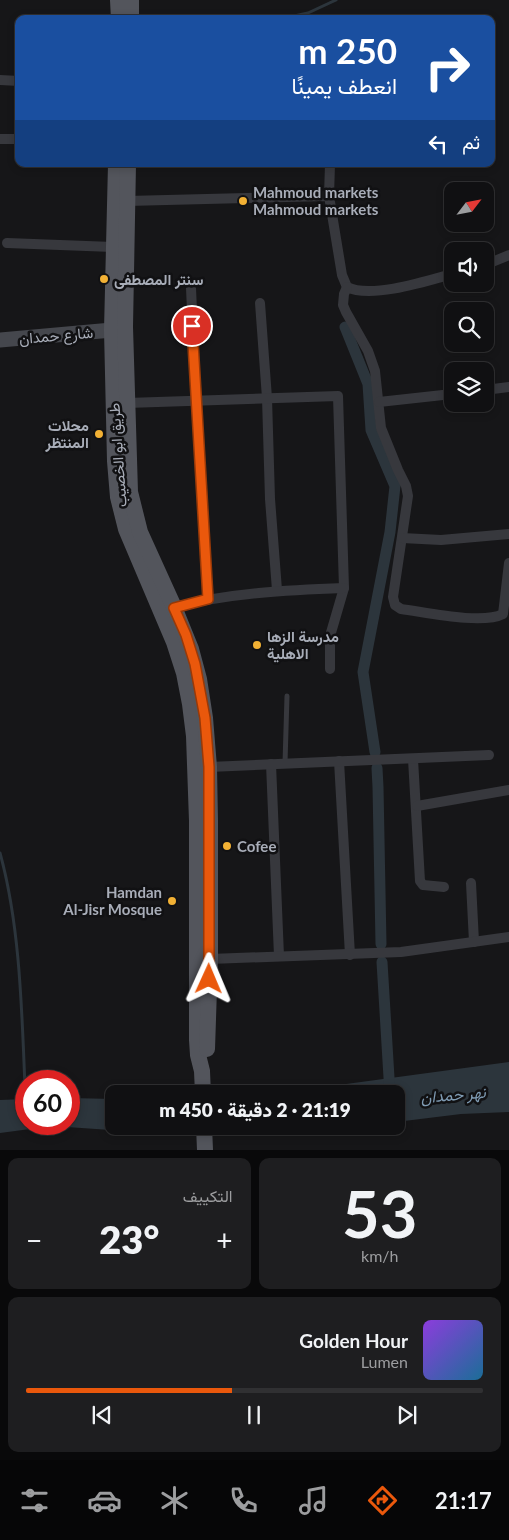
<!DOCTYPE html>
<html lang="ar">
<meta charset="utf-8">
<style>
:root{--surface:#101012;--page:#1e1e20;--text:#f1f3f6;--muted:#9c9d9f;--line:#303032;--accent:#ea580c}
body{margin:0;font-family:Lato,Vazirmatn,sans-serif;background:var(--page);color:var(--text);direction:rtl;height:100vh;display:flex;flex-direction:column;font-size:19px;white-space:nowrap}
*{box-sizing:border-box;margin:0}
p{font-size:16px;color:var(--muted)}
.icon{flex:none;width:28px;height:28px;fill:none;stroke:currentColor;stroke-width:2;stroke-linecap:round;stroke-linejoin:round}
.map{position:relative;height:1150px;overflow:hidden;direction:ltr}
.side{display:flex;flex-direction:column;gap:8px;padding:8px;background:#09090a;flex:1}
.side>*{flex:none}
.banner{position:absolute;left:15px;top:15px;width:480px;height:152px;border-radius:10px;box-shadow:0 2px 8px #0003,0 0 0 1px var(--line);direction:rtl;background:#1a4fa0;color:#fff;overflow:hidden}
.needle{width:32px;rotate:58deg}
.tools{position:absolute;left:444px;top:182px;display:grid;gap:10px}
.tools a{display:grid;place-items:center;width:50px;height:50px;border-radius:10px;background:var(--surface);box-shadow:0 2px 8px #0003,0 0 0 1px var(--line);font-size:25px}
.speed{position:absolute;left:15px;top:1070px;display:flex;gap:10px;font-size:25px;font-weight:700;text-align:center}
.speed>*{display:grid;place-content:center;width:65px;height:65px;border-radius:50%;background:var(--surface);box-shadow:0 2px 8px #0003,0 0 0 1px var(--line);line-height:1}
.speed .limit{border:8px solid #d22;background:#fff;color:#111}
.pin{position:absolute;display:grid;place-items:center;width:42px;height:42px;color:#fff;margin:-21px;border:2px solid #fff;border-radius:50%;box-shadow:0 1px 5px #0007}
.me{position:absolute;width:55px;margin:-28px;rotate:1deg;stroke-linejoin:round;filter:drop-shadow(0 0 4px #0008)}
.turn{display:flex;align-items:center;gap:18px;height:105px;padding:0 15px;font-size:22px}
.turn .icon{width:65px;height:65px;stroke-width:2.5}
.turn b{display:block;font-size:35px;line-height:42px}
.then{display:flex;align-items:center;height:48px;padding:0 15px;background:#0003;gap:10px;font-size:19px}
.big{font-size:38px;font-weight:800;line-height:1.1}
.side .widget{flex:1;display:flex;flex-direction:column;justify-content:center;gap:8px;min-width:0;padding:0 18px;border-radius:10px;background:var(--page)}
.side .dial{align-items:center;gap:0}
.dial b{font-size:65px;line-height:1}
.song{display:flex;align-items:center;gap:15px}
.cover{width:60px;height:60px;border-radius:8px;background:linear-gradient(135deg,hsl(270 70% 55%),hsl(200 70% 35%))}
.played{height:5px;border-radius:2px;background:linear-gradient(90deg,var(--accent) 45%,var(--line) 45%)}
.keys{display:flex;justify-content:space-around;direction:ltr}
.heat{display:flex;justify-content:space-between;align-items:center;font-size:28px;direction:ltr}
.side .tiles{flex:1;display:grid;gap:8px;grid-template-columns:1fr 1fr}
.widget:last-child{grid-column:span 2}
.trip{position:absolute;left:105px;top:1085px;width:300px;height:50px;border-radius:10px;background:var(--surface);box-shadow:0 2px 8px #0003,0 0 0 1px var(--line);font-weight:800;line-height:50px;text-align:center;direction:rtl}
.dock{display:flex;height:80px;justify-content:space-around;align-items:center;background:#060607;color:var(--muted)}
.dock .icon{width:35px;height:35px}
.dock .active{color:var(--accent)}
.dock b{font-size:22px;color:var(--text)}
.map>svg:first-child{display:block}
</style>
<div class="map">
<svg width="509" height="1150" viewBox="0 0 509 1150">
<rect width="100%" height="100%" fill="#161618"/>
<g fill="#2c353c">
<path d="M509,1062V1112L461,1114L396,1122V1094H216L324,1087Z"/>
<path d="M69,1098L114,1099V1126H292L153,1133L53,1126L0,1133V1100L26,1099V1124H69Z"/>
</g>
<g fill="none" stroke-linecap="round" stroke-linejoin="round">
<g stroke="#2c353c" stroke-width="3">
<path d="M280,19L308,13L336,0"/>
<path d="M0,853C22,933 22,1027 26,1110"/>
</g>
<g stroke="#2c353c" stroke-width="11">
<path d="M345,327L368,384L371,430L395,486L390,532L363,672L375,752"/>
<path d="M377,768L378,787L381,944"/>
<path d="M382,962L390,1094"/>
</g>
<path stroke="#37383d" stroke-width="5" d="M285,763L287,696"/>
<g stroke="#37383d" stroke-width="10">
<path d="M0,80L19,81"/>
<path d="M0,139H19"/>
<path d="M329,196L330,164"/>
<path d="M127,201L329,196L342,275L347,287C371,299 427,281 452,274"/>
<path d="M7,243L113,247"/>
<path d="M485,265L509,255"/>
<path d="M347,287L344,294L343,305L346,312L368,351L375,371L381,428L398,470L406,486L408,496L393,597L395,605L401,609C425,612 482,625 503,614L509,563"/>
<path d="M191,288L196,400L208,599"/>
<path d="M260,303L267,398L270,499L277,590"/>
<path d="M485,390L509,387"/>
<path d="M379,402L452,394"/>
<path d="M127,403L338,396L344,588L330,636V669"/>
<path d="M402,538L441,540L509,534"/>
<path d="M174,607C231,593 287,590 344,588"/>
<path d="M413,759L420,881L423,885L444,887"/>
<path d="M339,761L350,955"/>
<path d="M271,764L279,956"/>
<path d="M209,767L489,755"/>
<path d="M417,806L509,790"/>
<path d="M471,883L474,942"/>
<path d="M210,959L401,952L509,937"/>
</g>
<path stroke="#45474d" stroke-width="15" d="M0,340L112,330"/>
<g stroke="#53555c" stroke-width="16">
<path d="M118,0L119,19"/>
<path d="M131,0V19"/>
<path d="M116,164L112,330L115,461L118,497L126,529L174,642L184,673L190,704L194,736L197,821V1040L198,1055L202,1071L203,1094"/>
<path d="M128,164L125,327L130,492L140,532L174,607L191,649L199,679L205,718L209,767L210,821V959L207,1049"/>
<path d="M204,1126L205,1150"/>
</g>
</g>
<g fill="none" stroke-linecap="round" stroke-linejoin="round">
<g stroke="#983908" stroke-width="12">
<path id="route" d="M192,326L208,599L174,608L186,635L195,664L205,718L209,767V979"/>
</g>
<use href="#route" stroke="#ea580c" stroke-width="9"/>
</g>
<g fill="#f2b134" stroke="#111113" stroke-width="2">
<circle cx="243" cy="201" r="5"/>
<circle cx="104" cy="279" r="5"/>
<circle cx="99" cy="434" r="5"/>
<circle cx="257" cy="645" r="5"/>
<circle cx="227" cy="846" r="5"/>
<circle cx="172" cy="901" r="5"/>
</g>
<g text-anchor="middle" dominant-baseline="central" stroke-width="5" stroke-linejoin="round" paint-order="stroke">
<g font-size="15" font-weight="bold" fill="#a8adb8" stroke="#111113" text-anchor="start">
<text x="253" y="192">Mahmoud markets<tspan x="253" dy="17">Mahmoud markets</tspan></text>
<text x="114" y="279">سنتر المصطفى</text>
<text x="89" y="425" text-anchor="end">محلات<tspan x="89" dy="17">المنتظر</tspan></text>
<text x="267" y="636">مدرسة الزها<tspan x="267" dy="17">الاهلية</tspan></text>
<text x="237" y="846">Cofee</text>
<text x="162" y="892" text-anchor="end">Hamdan<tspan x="162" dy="17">Al-Jisr Mosque</tspan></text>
</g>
<g font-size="15" fill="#a8adb8" stroke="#111113">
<text transform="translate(56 335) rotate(-5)">شارع حمدان</text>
<text transform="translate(117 455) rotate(-94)">طريق ابو الخصيب</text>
</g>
<g font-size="16" font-style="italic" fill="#7f9bb3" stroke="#111113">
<text transform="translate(453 1094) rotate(-5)">نهر حمدان</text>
</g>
</g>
</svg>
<div class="tools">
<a><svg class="needle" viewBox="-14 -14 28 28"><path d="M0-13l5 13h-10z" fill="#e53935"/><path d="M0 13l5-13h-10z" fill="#9c9d9f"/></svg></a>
<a><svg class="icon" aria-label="sound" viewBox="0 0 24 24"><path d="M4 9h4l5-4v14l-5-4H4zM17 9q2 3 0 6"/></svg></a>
<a><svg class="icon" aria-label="search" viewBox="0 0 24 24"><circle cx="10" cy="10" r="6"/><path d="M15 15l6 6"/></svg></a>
<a><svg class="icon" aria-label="layers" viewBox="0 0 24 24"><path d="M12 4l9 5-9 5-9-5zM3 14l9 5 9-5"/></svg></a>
</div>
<div class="speed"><div class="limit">60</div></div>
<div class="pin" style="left:192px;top:326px;background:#d93025"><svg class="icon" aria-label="arrive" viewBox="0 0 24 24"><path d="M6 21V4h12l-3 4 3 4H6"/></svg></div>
<svg class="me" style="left:209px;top:979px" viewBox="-20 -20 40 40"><path d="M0-17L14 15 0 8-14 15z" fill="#ea580c" stroke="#fff" stroke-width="4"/></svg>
<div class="trip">21:19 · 2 دقيقة · 450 m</div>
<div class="banner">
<div class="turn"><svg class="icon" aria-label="right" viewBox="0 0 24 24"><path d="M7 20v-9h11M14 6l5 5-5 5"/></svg><div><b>250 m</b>انعطف يمينًا</div></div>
<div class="then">ثم<svg class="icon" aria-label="left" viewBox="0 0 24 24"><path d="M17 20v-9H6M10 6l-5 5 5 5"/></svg></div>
</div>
</div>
<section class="side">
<div class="tiles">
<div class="widget dial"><b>53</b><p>km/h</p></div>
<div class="widget"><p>التكييف</p>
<div class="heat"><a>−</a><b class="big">23°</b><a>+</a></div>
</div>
<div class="widget">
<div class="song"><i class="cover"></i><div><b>Golden Hour</b><p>Lumen</p></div></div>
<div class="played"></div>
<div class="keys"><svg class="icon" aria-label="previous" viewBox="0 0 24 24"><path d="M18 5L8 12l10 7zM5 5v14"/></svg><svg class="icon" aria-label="pause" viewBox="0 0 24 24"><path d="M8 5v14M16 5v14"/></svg><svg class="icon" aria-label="next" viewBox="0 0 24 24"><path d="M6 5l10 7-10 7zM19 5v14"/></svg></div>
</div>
</div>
</section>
<nav class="dock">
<b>21:17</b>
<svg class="icon active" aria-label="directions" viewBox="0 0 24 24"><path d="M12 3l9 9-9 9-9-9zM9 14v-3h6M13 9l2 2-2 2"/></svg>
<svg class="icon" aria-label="music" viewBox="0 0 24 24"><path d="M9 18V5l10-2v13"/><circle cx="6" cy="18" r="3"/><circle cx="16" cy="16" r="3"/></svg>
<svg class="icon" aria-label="phone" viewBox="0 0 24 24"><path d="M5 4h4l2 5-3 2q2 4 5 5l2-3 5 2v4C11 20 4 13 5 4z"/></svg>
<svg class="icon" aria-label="climate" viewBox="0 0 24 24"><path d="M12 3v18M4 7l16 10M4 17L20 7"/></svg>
<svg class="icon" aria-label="car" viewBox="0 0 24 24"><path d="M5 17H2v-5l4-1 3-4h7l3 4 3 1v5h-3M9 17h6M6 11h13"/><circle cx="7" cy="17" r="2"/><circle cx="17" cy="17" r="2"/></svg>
<svg class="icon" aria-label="filters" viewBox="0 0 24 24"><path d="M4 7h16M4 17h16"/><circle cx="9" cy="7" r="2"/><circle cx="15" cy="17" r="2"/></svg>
</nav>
